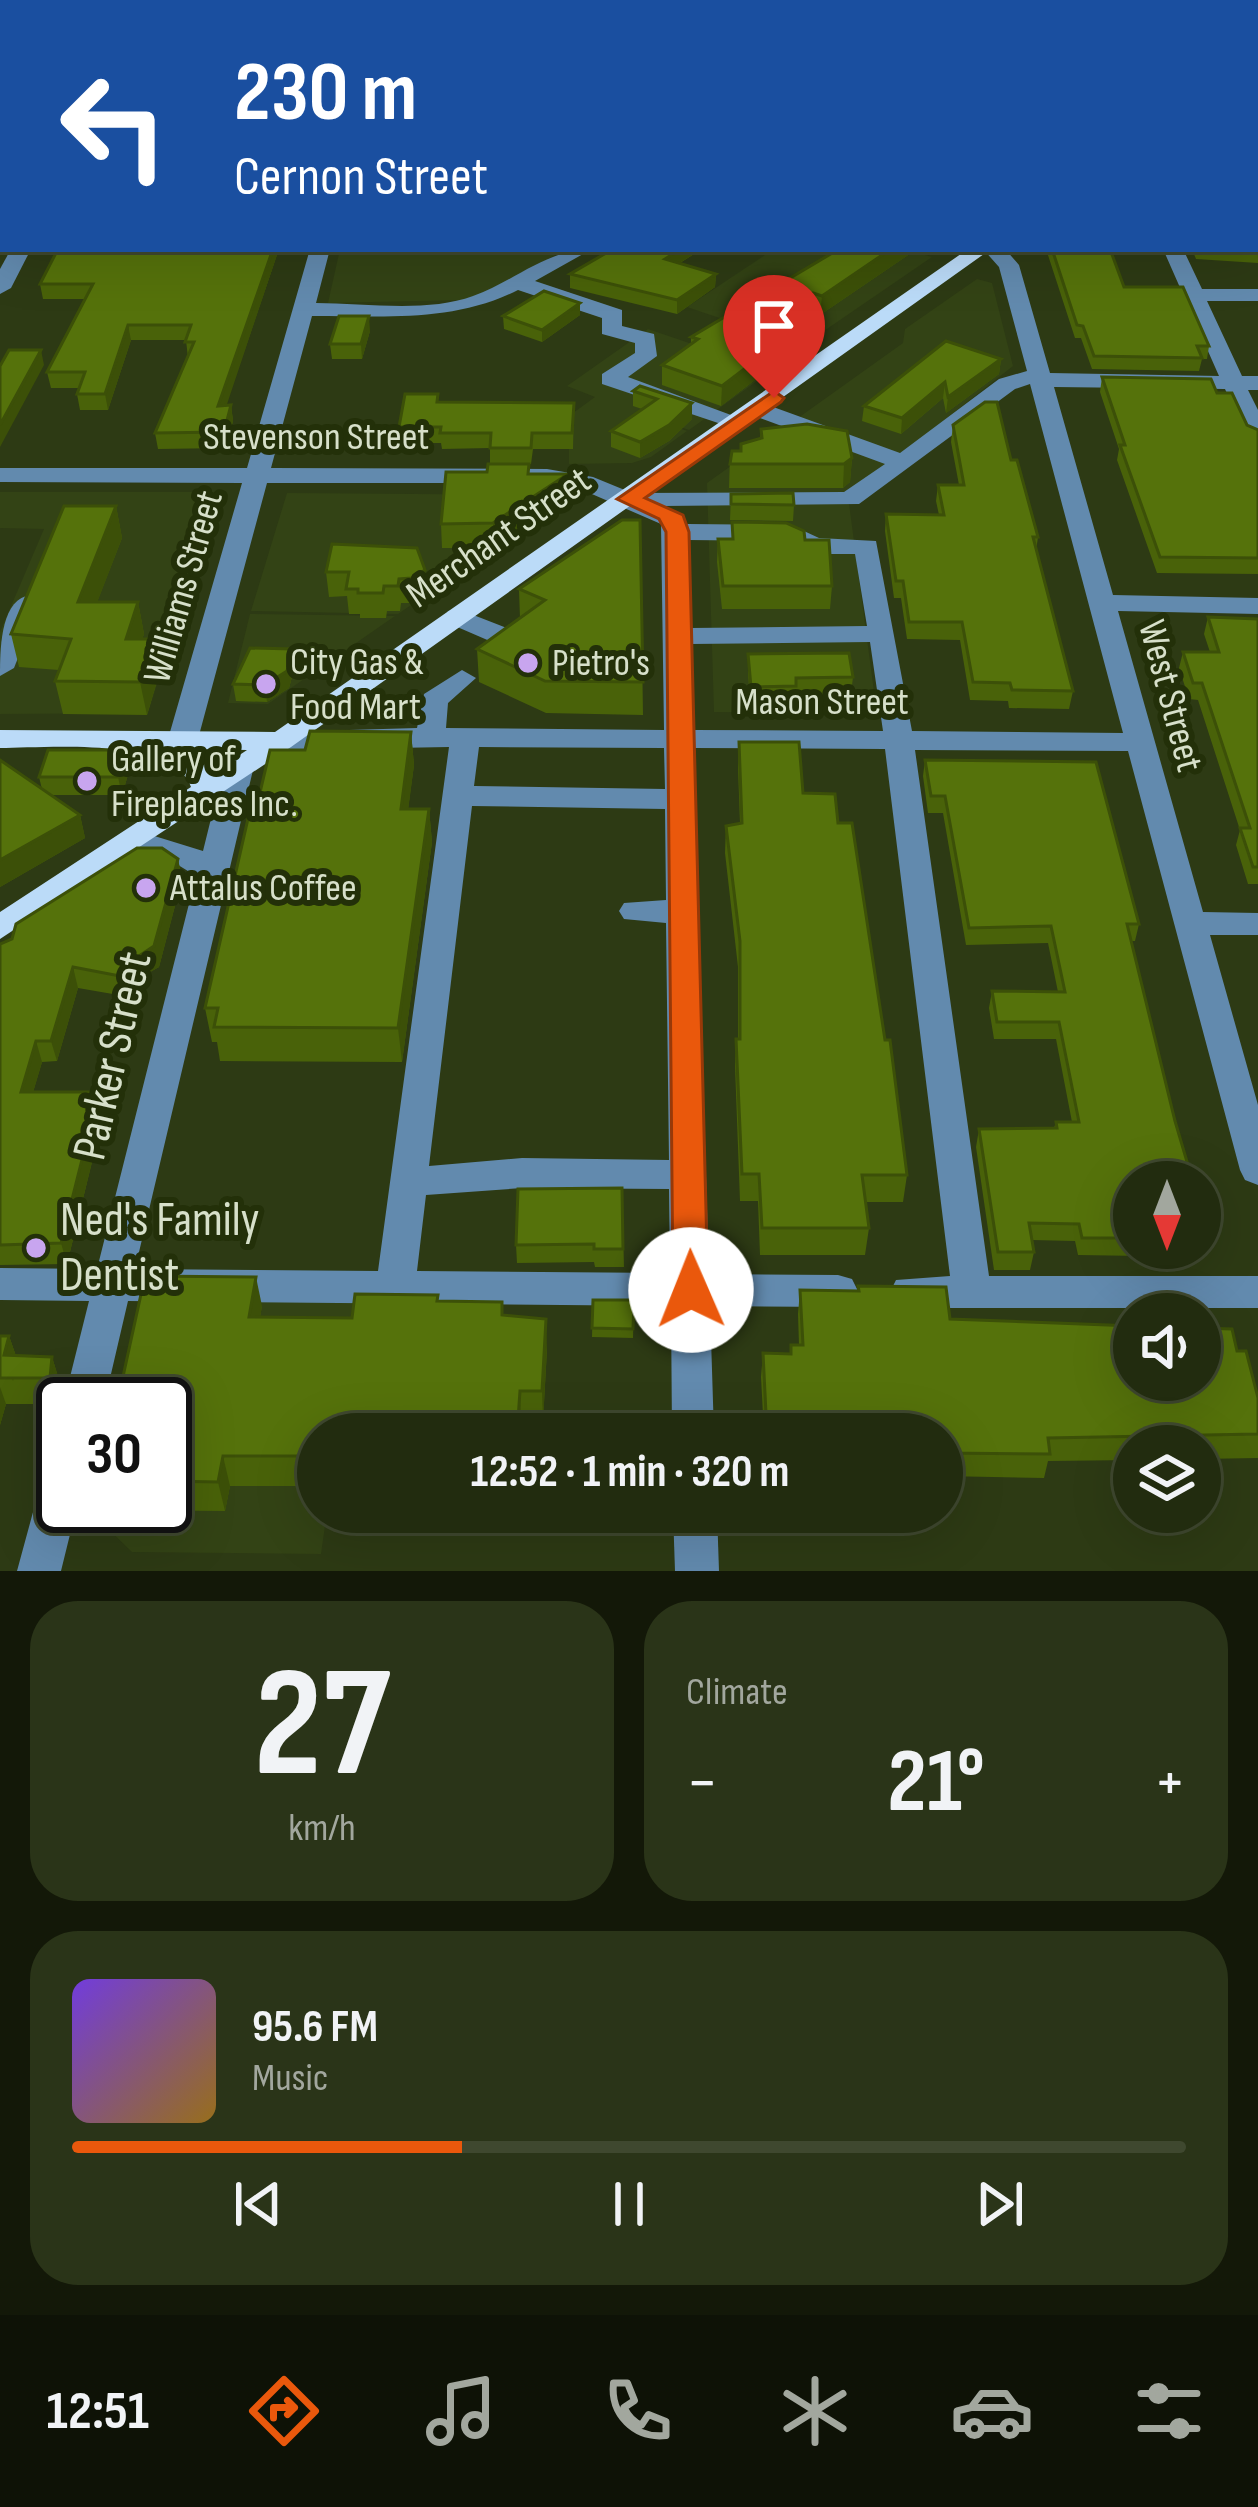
<!DOCTYPE html>
<meta charset="utf-8">
<style>
:root{--surface:#222c0f;--page:#2a3418;--text:#f1f3f6;--muted:#a2a79e;--line:#3f482f;--accent:#ea580c}
body{margin:0;font-family:"Sofia Sans Condensed",sans-serif;background:var(--page);color:var(--text);height:100vh;display:flex;flex-direction:column;font-size:45px;white-space:nowrap}
*{box-sizing:border-box;margin:0}
p{font-size:39px;color:var(--muted)}
.icon{flex:none;width:66px;height:66px;fill:none;stroke:currentColor;stroke-width:2;stroke-linecap:round;stroke-linejoin:round}
.map{position:relative;height:1571px;overflow:hidden}
.sheet{display:flex;flex-direction:column;gap:30px;padding:30px;background:#131808;flex:1}
.sheet>*{flex:none}
.guide{position:absolute;left:0px;top:0px;width:1260px;height:252px;box-shadow:0 12px 48px #0002,0 0 0 3px var(--line);background:#1a4fa0;color:#fff;overflow:hidden}
.needle{width:78px;rotate:180deg}
.buttons{position:absolute;left:1113px;top:1161px;display:grid;gap:24px}
.buttons a{display:grid;place-items:center;width:108px;height:108px;border-radius:50%;background:var(--surface);box-shadow:0 12px 48px #0002,0 0 0 3px var(--line);font-size:60px}
.speed{position:absolute;left:36px;top:1377px;display:flex;gap:24px;font-size:60px;font-weight:700;text-align:center}
.speed>*{display:grid;place-content:center;width:156px;height:156px;border-radius:50%;background:var(--surface);box-shadow:0 12px 48px #0002,0 0 0 3px var(--line);line-height:1}
.speed .limit{border:6px solid #111;border-radius:18px;background:#fff;color:#111}
.pin{position:absolute;display:grid;place-items:center;width:102px;height:102px;color:#fff;margin:-123px -51px;border-radius:50% 50% 50% 0;rotate:-45deg;box-shadow:0 0 12px #0007}
.pin .icon{rotate:45deg}
.me{position:absolute;width:132px;margin:-66px;rotate:359deg;stroke-linejoin:round;filter:drop-shadow(0 0 9px #0008)}
.turn{display:flex;align-items:center;gap:42px;height:252px;padding:0 36px;font-size:54px}
.turn .icon{width:156px;height:156px;stroke-width:2.5}
.turn b{display:block;font-size:84px;line-height:102px}
.big{font-size:90px;font-weight:700;line-height:1.1}
.sheet .tile{flex:1;display:flex;flex-direction:column;justify-content:center;gap:18px;min-width:0;padding:0 42px;border-radius:48px;background:var(--page)}
.sheet .dial{align-items:center;gap:0}
.dial b{font-size:156px;line-height:1}
.song{display:flex;align-items:center;gap:36px}
.cover{width:144px;height:144px;border-radius:18px;background:linear-gradient(135deg,hsl(260 70% 55%),hsl(40 70% 35%))}
.played{height:12px;border-radius:6px;background:linear-gradient(90deg,var(--accent) 35%,var(--line) 35%)}
.keys{display:flex;justify-content:space-around;direction:ltr}
.heat{display:flex;justify-content:space-between;align-items:center;font-size:66px;direction:ltr}
.sheet .tiles{flex:1;display:grid;gap:30px;grid-template-columns:1fr 1fr}
.tile:last-child{grid-column:span 2}
.trip{position:absolute;left:297px;top:1413px;width:666px;height:120px;border-radius:60px;background:var(--surface);box-shadow:0 12px 48px #0002,0 0 0 3px var(--line);font-weight:700;line-height:120px;text-align:center}
.tab-bar{display:flex;height:192px;justify-content:space-around;align-items:center;background:#0e1206;color:var(--muted)}
.tab-bar .icon{width:84px;height:84px}
.tab-bar .current{color:var(--accent)}
.tab-bar b{font-size:54px;color:var(--text)}
.map>svg:first-child{display:block}
</style>
<div class="map">
<svg width="1258" height="1571" viewBox="0 0 1258 1571">
<rect width="100%" height="100%" fill="#2d3a14"/>
<g fill="#334315">
<path d="M340,249H566L491,291L462,300L328,303Z"/>
<path d="M774,249H904L932,257L802,346L687,307Z"/>
<path d="M977,279L992,283L1013,366L848,496L877,714L714,712L707,483L903,343L905,329Z"/>
<path d="M648,329L771,371L689,430L657,419L687,431L651,457L632,463L569,464V416L595,397L567,386Z"/>
<path d="M0,492H217L148,713L0,714V632L44,529L0,528Z"/>
<path d="M287,493L536,495L550,510L398,614L251,611Z"/>
<path d="M250,614L395,616L268,704L228,703Z"/>
<path d="M150,1296L357,1299L338,1434H318V1512H327L321,1554L132,1552L96,1517L99,1506H165V1404Z"/>
</g>
<g fill="none" stroke-linecap="round" stroke-linejoin="round">
<g fill="#628aae" fill-rule="evenodd">
<path d="M0,0H24L26,3H3L0,8Z"/>
<path d="M150,0H166L149,3Z"/>
<path d="M375,0H394L373,3Z"/>
<path d="M807,0H826L805,3Z"/>
<path d="M873,0H898L900,3H875Z"/>
<path d="M3,23V33L0,34V24Z"/>
<path d="M11,249H31L11,288L0,294V269Z"/>
<path d="M310,249H330L316,303C364,303 427,313 473,296C515,281 547,249 592,249L535,281L622,310V326L654,334L657,356L628,377L750,422L746,427H730L602,384V374L635,353V343L602,334V318L518,290C453,323 384,316 312,316L271,468L547,469L593,477L632,493L844,492L885,464L749,414V404H765L900,453L999,379L1027,371L999,267L983,249H1005L1019,265L1050,373L1219,376L1163,249H1183L1202,289H1258V301H1207L1242,376H1258V390H1248L1258,410V443L1246,436L1225,389L1054,387L1113,595L1258,598V614L1118,611L1203,912L1258,913V935H1210L1258,1105V1185L1245,1180L1240,1170L1128,751L915,750L989,1276H1258V1308H910L896,1304L890,1292L896,1280L950,1276L885,749L693,748L709,1274L838,1275L852,1279L858,1291L852,1303L838,1307L710,1306L714,1434H672L671,1306L128,1301L104,1404L63,1405L89,1301L0,1300V1268L97,1269L196,876L170,860L124,847L120,840L124,833L135,830L203,851L223,770L238,761L253,770L135,1269L378,1271L449,747L281,750L266,741L281,732L417,728L424,694L462,670L476,678L448,703L446,728L664,730L661,524L578,488L547,483H267L198,739L193,745H173L168,739L242,483L0,482V468H247ZM1030,384L1123,733L912,731L876,541L819,538L791,525L687,524L683,515L663,506L859,504L1015,389ZM687,540L786,541L814,554H855L867,626L690,628ZM870,642L883,731L693,730L690,644ZM479,747L664,748L665,789L474,786ZM472,806L665,809L666,900L624,903L619,911L624,919L666,923L669,1160L522,1158L429,1166ZM522,1188L669,1189L670,1273L417,1271L426,1195Z"/>
<path d="M26,596L39,604L14,668L0,676C0,652 0,604 26,596Z"/>
<path d="M458,609L522,634L526,640L502,661H482L478,655L492,642L448,623L445,617L448,611Z"/>
<path d="M63,1460V1506H77L61,1571H17L42,1479L48,1465Z"/>
<path d="M673,1512H717L719,1571H675Z"/>
</g>
<g fill="#bbdbf8" fill-rule="evenodd">
<path d="M1258,52V63H1257V52Z"/>
<path d="M968,249H991L291,747L0,939V912L191,787C174,736 45,748 0,748V730L275,732ZM187,749L247,750L214,772Z"/>
</g>
<g fill="#f7f7f7" fill-rule="evenodd">
<path d="M102,0H122L100,3Z"/>
<path d="M3,42V54L0,55V43Z"/>
</g>
</g>
<g fill="#496209">
<path d="M1188,0H1258V11L1257,3H1189Z"/>
<path d="M1257,120L1258,263L1196,259L1192,249H1257Z"/>
<path d="M279,249L226,405H231L233,421L226,448L158,449L155,433L188,358L186,340H131L108,410H80L77,394L79,388H51L47,372L85,299H43L40,284Z"/>
<path d="M702,249L680,263L716,274L715,287L677,314L570,288V274Z"/>
<path d="M839,249H917L820,315L811,312L795,322L761,348L768,370L721,406L662,385V365L691,343V337Z"/>
<path d="M1046,249H1110L1124,287L1209,346L1207,359H1202L1199,371L1092,369L1081,338H1075Z"/>
<path d="M580,303V315L542,342L504,329L503,316Z"/>
<path d="M370,331L362,359H332L330,344Z"/>
<path d="M1001,359L999,374L946,413L943,398L901,434L862,421L864,406Z"/>
<path d="M1102,377L1217,393L1247,425L1258,430V574L1157,573L1117,460L1119,449L1100,392Z"/>
<path d="M633,391L692,403V419L669,441L640,458L611,447V431L642,409L633,406Z"/>
<path d="M439,402L574,403L573,449H533L531,464H529V474H568L569,497L494,548H442L441,524L487,472L490,464V448L442,449L441,443H400L399,427Z"/>
<path d="M953,425L1011,460L1038,537L1036,551L1073,691L1069,709L1009,708L1008,701L970,700L960,640L907,639L901,598H894L885,531L886,514L939,515L936,501L938,485H959L951,442Z"/>
<path d="M761,429L852,458L850,482L843,488H729L730,456L760,439Z"/>
<path d="M731,494L794,505L793,521L730,520Z"/>
<path d="M116,506L122,538L97,602H138L144,634L142,639H154L160,671L147,715L63,714L55,681L59,670L19,667L11,634Z"/>
<path d="M640,520L643,715L546,713L479,682L477,649L520,618L519,589Z"/>
<path d="M732,522L805,540L832,586L830,609H722L717,562L718,539H732Z"/>
<path d="M425,570L427,594L414,603H401L400,611H387L386,618H360V614H349L347,596L329,597L326,572Z"/>
<path d="M1208,617L1258,619V884H1248L1236,845L1240,830L1198,700L1189,699L1179,668L1183,652H1210L1204,634Z"/>
<path d="M293,649L295,666L289,688L267,702L236,701L233,684Z"/>
<path d="M748,654L853,677L851,694L796,695L795,703L750,704L748,671Z"/>
<path d="M411,732L414,765L408,809H429L432,842L402,1062L220,1061L217,1042H212L205,1008L258,801L305,750Z"/>
<path d="M739,742L838,823L885,1040L907,1175L903,1202H865L869,1228L865,1255H760L758,1201H740L735,1066L736,1039H738V967L725,853L726,826L740,823L738,768Z"/>
<path d="M126,750L130,768L122,795H50L80,815L85,838L0,887V760L42,789L39,777Z"/>
<path d="M925,760L1139,924L1135,941H1131L1134,1248H1200V1207L1209,1239L1204,1257L1078,1255L1075,1241L1032,1240L1034,1252L1030,1270H994L976,1147L979,1129L1054,1128L1056,1122H1072L1056,1039H994L989,1008L992,991L1058,992L1048,943L966,945L943,813H928L923,776Z"/>
<path d="M178,859L182,879L159,967L143,976L139,994L130,997L78,988L57,1061L42,1062L33,1092H99L104,1113L67,1264L0,1265V944Z"/>
<path d="M622,1188L624,1267H595L594,1262L517,1263L516,1245Z"/>
<path d="M800,1290L950,1319L1258,1434V1458L1200,1459V1446H1134V1460L1048,1461L1044,1478L942,1476V1434H764L761,1377L763,1353L790,1354L799,1345L798,1314Z"/>
<path d="M593,1300H634L633,1338L592,1337Z"/>
<path d="M438,1301L503,1315L547,1349L543,1421H522L521,1434H318V1486H230L225,1511L109,1510L108,1506H165V1404L262,1306L260,1317L352,1318Z"/>
<path d="M0,1336H9L16,1356L52,1357L60,1383L59,1404H6L0,1425Z"/>
</g>
<g fill="#3c5008">
<path d="M3,210V231L0,236V215Z"/>
<path d="M273,249H279L221,422L218,406Z"/>
<path d="M681,249H702L665,272V259Z"/>
<path d="M891,249H917L820,315L822,296Z"/>
<path d="M716,274L715,287L677,314V300Z"/>
<path d="M813,293L811,312L743,362L744,343Z"/>
<path d="M580,303V315L542,342V330Z"/>
<path d="M369,316L370,331L362,359L361,344Z"/>
<path d="M128,325L131,340L108,410L105,394Z"/>
<path d="M41,350L44,365L0,447V425Z"/>
<path d="M769,350L768,370L721,406L722,386Z"/>
<path d="M1001,359L999,374L946,413L948,397Z"/>
<path d="M945,382L943,398L901,434L902,418Z"/>
<path d="M692,403V419L669,441L640,458V442Z"/>
<path d="M231,405L233,421L226,448L224,432Z"/>
<path d="M852,458L850,482L843,488L844,464Z"/>
<path d="M568,474L569,497L494,548L493,523Z"/>
<path d="M116,506L122,538L85,634L78,602Z"/>
<path d="M425,570L427,594L414,603L412,578Z"/>
<path d="M138,602L144,634L132,672L126,639Z"/>
<path d="M154,639L160,671L147,715L140,682Z"/>
<path d="M293,649L295,666L289,688L267,702L265,685Z"/>
<path d="M411,732L414,765L404,842L401,809Z"/>
<path d="M126,750L130,768L122,795L118,777Z"/>
<path d="M429,809L432,842L402,1062L398,1028Z"/>
<path d="M80,815L85,838L0,887V860Z"/>
<path d="M178,859L182,879L159,967L143,976L139,994L130,997L125,977L139,956Z"/>
<path d="M73,967L78,988L57,1061L51,1041Z"/>
<path d="M36,1041L42,1062L27,1113L21,1092Z"/>
<path d="M99,1092L104,1113L67,1264L61,1243Z"/>
<path d="M256,1277L262,1306L255,1347L249,1317Z"/>
<path d="M546,1319L547,1349L543,1421L542,1391Z"/>
<path d="M9,1336L18,1362L13,1381L4,1355Z"/>
<path d="M52,1357L60,1383L59,1404L50,1378Z"/>
<path d="M0,1387L6,1404L0,1425Z"/>
<path d="M520,1391L521,1434H517Z"/>
<path d="M223,1456L230,1486L225,1511L218,1482Z"/>
</g>
<g fill="#55720b" stroke="#3c5008" stroke-width="3">
<path d="M224,0H345L344,3H222Z"/>
<path d="M422,0H697L698,3H422Z"/>
<path d="M735,0H772L769,3H732Z"/>
<path d="M838,0H872L870,3H834Z"/>
<path d="M905,0H1098L1099,3H905Z"/>
<rect x="0" y="69" width="3" height="19"/>
<path d="M0,104H3V172L0,173Z"/>
<rect x="1257" y="144" width="1" height="96"/>
<path d="M3,188V210L0,215V189Z"/>
<path d="M58,249H273L218,406L231,405L224,432L155,433L194,342H185L191,325H128L105,394H77L85,372H47L93,284H40Z"/>
<path d="M613,249H681L665,259L716,274L677,300L570,274Z"/>
<path d="M839,249H891L822,296L813,293L796,303L744,343L769,350L722,386L662,365L698,339L691,337Z"/>
<path d="M1052,249H1110L1124,287H1183L1209,346H1197L1202,358L1094,356L1083,326L1077,325Z"/>
<path d="M544,291L580,303L542,330L503,316Z"/>
<path d="M339,316H369L361,344H330Z"/>
<path d="M946,341L1001,359L948,397L945,382L902,418L864,406Z"/>
<path d="M9,350H41L0,425V366Z"/>
<path d="M1102,377L1211,379L1217,393H1232L1247,425L1258,430V558L1160,557L1120,445H1125Z"/>
<path d="M640,386L692,403L669,425L640,442L611,431L657,399L633,391Z"/>
<path d="M405,394H438L437,402L574,403L572,433H532L531,448H490L491,433H440L441,427H399Z"/>
<path d="M985,402H997L1011,460H1017L1038,537H1033L1073,691L1012,690L1010,683L973,682L962,622H909L903,581H896L886,514L944,515L938,485H964L953,425Z"/>
<path d="M807,424L847,431L852,458L844,464H730L732,451H741V444L762,438L761,429Z"/>
<path d="M488,464H529L528,474H568L493,523L441,524L446,472H487Z"/>
<path d="M793,493L794,505L731,504V494Z"/>
<path d="M64,506H116L78,602H138L126,639H154L140,682L55,681L71,639L11,634Z"/>
<path d="M622,520H640L643,682L545,681L477,649L545,600L519,589Z"/>
<path d="M732,522L786,523L804,531L805,540H829L832,586H723L718,539H733Z"/>
<path d="M332,544L417,548L425,570L412,578L399,579L398,586H384L383,593H358V589H346L349,572H326Z"/>
<path d="M1208,617L1258,619V867H1253L1240,828H1250L1202,683H1193L1183,652H1219Z"/>
<path d="M250,648L293,649L287,671L265,685L233,684Z"/>
<path d="M849,653L853,677L796,678V686L751,687L748,654Z"/>
<path d="M310,731L411,732L401,809H429L398,1028L214,1027L218,1008H205L252,801H258L270,750H305Z"/>
<path d="M739,742H799L803,793L835,794L838,823H852L885,1040H890L907,1175H862L869,1228H762L759,1174H742L736,1039H740V941L726,826L742,823Z"/>
<path d="M48,750H126L118,777H39Z"/>
<path d="M0,760L80,815L0,860Z"/>
<path d="M925,760L1096,762L1139,924H1127L1175,1121L1193,1182H1134V1238H1082L1079,1224L1029,1223L1034,1252H998L979,1129L1057,1128L1056,1122H1079L1059,1022H997L992,991L1065,992L1051,926L969,928L945,796H931Z"/>
<path d="M137,848H162L178,859L154,946L139,956L134,974L125,977L73,967L51,1041H36L21,1092H99L61,1243L0,1245V944L12,939L16,924Z"/>
<path d="M622,1188L623,1249H594V1244L516,1245L518,1189Z"/>
<path d="M1200,1207L1209,1239H1200Z"/>
<path d="M145,1276L256,1277L249,1317L352,1318L355,1294L438,1295L437,1301L502,1302V1315L546,1319L542,1391H520L517,1434H318V1456H223L218,1482L165,1481V1404H117Z"/>
<path d="M858,1286L946,1287L950,1319L1134,1326V1380H1200V1328L1232,1329L1237,1351H1246L1258,1398V1434L1048,1438L1050,1454L942,1453V1434H767L763,1353L791,1354V1345H803L800,1290L859,1291Z"/>
<path d="M593,1300H634L633,1329L592,1328Z"/>
<path d="M0,1336H9L4,1355L52,1357L50,1378H0Z"/>
</g>
<path fill="#ea580c" stroke="#983908" stroke-width="3" d="M774,391L784,398L781,402L645,498L683,515L689,532L708,1290L703,1301L691,1305L678,1301L673,1290L666,532L659,519L617,499Z"/>
<g fill="#c8a5ef" stroke="#233009" stroke-width="4.5">
<circle cx="528" cy="663" r="12"/>
<circle cx="266" cy="684" r="12"/>
<circle cx="87" cy="781" r="12"/>
<circle cx="146" cy="888" r="12"/>
<circle cx="36" cy="1248" r="12"/>
</g>
<g text-anchor="middle" dominant-baseline="central" stroke-width="12" stroke-linejoin="round" paint-order="stroke">
<g font-size="39" fill="#d7e0ca" stroke="#233009">
<text x="316" y="437">Stevenson Street</text>
<text transform="translate(499 538) rotate(-35)">Merchant Street</text>
<text transform="translate(184 587) rotate(-74)">Williams Street</text>
<text transform="translate(1170 696) rotate(75)">West Street</text>
<text x="822" y="702">Mason Street</text>
</g>
<g font-size="39" fill="#d7e0ca" stroke="#233009" text-anchor="start">
<text x="290" y="662">City Gas &amp;<tspan x="290" dy="45">Food Mart</tspan></text>
<text x="552" y="663">Pietro's</text>
<text x="111" y="759">Gallery of<tspan x="111" dy="45">Fireplaces Inc.</tspan></text>
<text x="170" y="888">Attalus Coffee</text>
</g>
<g font-size="48" fill="#d7e0ca" stroke="#233009">
<text transform="translate(113 1056) rotate(-77)">Parker Street</text>
</g>
<g font-size="48" fill="#d7e0ca" stroke="#233009" text-anchor="start">
<text x="60" y="1220">Ned's Family<tspan x="60" dy="55">Dentist</tspan></text>
</g>
</g>
</svg>
<div class="buttons">
<a><svg class="needle" viewBox="-14 -14 28 28"><path d="M0-13l5 13h-10z" fill="#e53935"/><path d="M0 13l5-13h-10z" fill="#a2a79e"/></svg></a>
<a><svg class="icon" aria-label="sound" viewBox="0 0 24 24"><path d="M4 9h4l5-4v14l-5-4H4zM17 9q2 3 0 6"/></svg></a>
<a><svg class="icon" aria-label="layers" viewBox="0 0 24 24"><path d="M12 4l9 5-9 5-9-5zM3 14l9 5 9-5"/></svg></a>
</div>
<div class="speed"><div class="limit">30</div></div>
<div class="pin" style="left:774px;top:398px;background:#d93025"><svg class="icon" aria-label="arrive" viewBox="0 0 24 24"><path d="M6 21V4h12l-3 4 3 4H6"/></svg></div>
<svg class="me" style="left:691px;top:1290px" viewBox="-20 -20 40 40"><circle r="19" fill="#fff"/><path d="M0-13L10 11 0 6-10 11z" fill="#ea580c"/></svg>
<div class="trip">12:52 · 1 min · 320 m</div>
<div class="guide">
<div class="turn"><svg class="icon" aria-label="left" viewBox="0 0 24 24"><path d="M17 20v-9H6M10 6l-5 5 5 5"/></svg><div><b>230 m</b>Cernon Street</div></div>
</div>
</div>
<section class="sheet">
<div class="tiles">
<div class="tile dial"><b>27</b><p>km/h</p></div>
<div class="tile"><p>Climate</p>
<div class="heat"><a>−</a><b class="big">21°</b><a>+</a></div>
</div>
<div class="tile">
<div class="song"><i class="cover"></i><div><b>95.6 FM</b><p>Music</p></div></div>
<div class="played"></div>
<div class="keys"><svg class="icon" aria-label="previous" viewBox="0 0 24 24"><path d="M18 5L8 12l10 7zM5 5v14"/></svg><svg class="icon" aria-label="pause" viewBox="0 0 24 24"><path d="M8 5v14M16 5v14"/></svg><svg class="icon" aria-label="next" viewBox="0 0 24 24"><path d="M6 5l10 7-10 7zM19 5v14"/></svg></div>
</div>
</div>
</section>
<nav class="tab-bar">
<b>12:51</b>
<svg class="icon current" aria-label="directions" viewBox="0 0 24 24"><path d="M12 3l9 9-9 9-9-9zM9 14v-3h6M13 9l2 2-2 2"/></svg>
<svg class="icon" aria-label="music" viewBox="0 0 24 24"><path d="M9 18V5l10-2v13"/><circle cx="6" cy="18" r="3"/><circle cx="16" cy="16" r="3"/></svg>
<svg class="icon" aria-label="phone" viewBox="0 0 24 24"><path d="M5 4h4l2 5-3 2q2 4 5 5l2-3 5 2v4C11 20 4 13 5 4z"/></svg>
<svg class="icon" aria-label="climate" viewBox="0 0 24 24"><path d="M12 3v18M4 7l16 10M4 17L20 7"/></svg>
<svg class="icon" aria-label="car" viewBox="0 0 24 24"><path d="M5 17H2v-5l4-1 3-4h7l3 4 3 1v5h-3M9 17h6M6 11h13"/><circle cx="7" cy="17" r="2"/><circle cx="17" cy="17" r="2"/></svg>
<svg class="icon" aria-label="filters" viewBox="0 0 24 24"><path d="M4 7h16M4 17h16"/><circle cx="9" cy="7" r="2"/><circle cx="15" cy="17" r="2"/></svg>
</nav>
